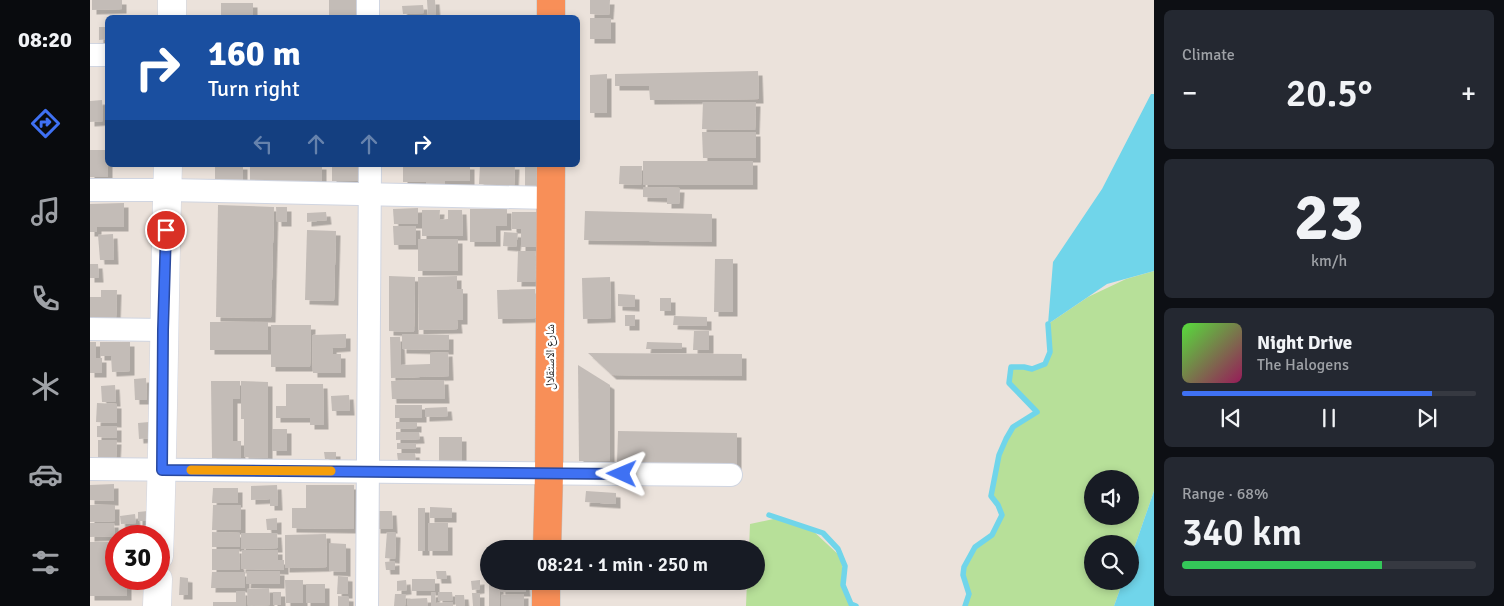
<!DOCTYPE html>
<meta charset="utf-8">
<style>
:root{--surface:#171b24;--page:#242831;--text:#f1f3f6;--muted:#9ea1a6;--line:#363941;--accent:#3f71f3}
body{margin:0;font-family:Signika,"Noto Naskh Arabic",sans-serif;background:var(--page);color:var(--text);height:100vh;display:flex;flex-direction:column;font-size:19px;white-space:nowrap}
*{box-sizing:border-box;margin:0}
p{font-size:16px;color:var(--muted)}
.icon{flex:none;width:28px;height:28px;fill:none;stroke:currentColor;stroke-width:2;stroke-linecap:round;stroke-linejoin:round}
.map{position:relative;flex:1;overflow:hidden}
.details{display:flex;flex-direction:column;gap:10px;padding:10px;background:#0d0f14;width:350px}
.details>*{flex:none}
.top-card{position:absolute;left:15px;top:15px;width:475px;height:152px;border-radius:8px;box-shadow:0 2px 8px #0003;background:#1a4fa0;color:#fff;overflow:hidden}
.buttons{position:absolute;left:994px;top:470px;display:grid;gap:10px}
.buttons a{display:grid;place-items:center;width:55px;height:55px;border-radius:50%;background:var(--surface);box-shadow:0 2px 8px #0003;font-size:25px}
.speed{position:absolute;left:15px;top:525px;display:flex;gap:10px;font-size:25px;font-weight:700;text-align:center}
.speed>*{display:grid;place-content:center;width:65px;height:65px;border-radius:50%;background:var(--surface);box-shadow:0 2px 8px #0003;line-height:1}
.speed .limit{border:8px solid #d22;background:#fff;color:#111}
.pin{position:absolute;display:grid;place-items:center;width:42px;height:42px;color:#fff;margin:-21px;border:2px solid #fff;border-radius:50%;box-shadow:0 1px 5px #0007}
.me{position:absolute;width:55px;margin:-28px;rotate:271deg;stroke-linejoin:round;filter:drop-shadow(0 0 4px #0008)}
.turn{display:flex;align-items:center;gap:18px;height:105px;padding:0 20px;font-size:22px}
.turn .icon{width:65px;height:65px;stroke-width:2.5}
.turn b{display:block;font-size:35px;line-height:42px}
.lanes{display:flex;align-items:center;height:48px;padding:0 20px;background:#0003;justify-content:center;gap:25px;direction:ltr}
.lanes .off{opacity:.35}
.big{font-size:38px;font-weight:600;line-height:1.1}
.details .widget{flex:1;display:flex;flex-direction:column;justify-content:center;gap:8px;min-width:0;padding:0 18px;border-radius:8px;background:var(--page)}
.details .dial{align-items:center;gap:0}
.dial b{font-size:65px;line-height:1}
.song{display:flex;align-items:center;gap:15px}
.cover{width:60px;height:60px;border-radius:8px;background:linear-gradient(135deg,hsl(110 70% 55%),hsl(330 70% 35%))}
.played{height:5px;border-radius:2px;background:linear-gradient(90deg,var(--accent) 85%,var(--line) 85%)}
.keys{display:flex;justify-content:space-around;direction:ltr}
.heat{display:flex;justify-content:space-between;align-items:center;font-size:28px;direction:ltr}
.charge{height:8px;border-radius:4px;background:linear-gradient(90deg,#34c759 68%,var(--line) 0)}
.trip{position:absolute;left:390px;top:540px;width:285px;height:50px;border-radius:25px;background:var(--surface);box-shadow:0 2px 8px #0003;font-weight:600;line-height:50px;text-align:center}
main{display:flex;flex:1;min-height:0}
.tab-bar{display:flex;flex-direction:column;width:90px;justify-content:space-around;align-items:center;background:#090b0e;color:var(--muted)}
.tab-bar .icon{width:35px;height:35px}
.tab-bar .on{color:var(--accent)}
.tab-bar b{font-size:22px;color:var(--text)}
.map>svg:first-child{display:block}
</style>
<main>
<nav class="tab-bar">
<b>08:20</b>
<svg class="icon on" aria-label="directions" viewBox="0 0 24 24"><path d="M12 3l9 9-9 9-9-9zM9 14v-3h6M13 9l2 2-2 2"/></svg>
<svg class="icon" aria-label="music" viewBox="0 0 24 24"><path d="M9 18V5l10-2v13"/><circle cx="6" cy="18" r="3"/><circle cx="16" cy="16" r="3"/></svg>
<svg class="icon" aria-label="phone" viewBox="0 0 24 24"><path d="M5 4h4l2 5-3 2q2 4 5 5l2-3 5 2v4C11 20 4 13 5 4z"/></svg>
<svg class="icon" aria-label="climate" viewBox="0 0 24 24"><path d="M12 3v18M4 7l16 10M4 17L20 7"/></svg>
<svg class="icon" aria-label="car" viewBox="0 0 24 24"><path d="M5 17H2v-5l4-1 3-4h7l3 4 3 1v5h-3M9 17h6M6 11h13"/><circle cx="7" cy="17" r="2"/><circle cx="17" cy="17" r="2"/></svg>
<svg class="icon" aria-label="filters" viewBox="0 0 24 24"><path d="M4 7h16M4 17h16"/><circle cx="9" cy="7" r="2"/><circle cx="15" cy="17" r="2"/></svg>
</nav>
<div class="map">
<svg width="1064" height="606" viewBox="0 0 1064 606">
<defs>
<filter id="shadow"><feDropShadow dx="4.5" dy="4.5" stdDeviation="0" flood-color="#0004"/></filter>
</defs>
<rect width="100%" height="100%" fill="#ebe2db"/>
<g fill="#b7e099" fill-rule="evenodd">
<path d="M1064,271V491L1040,560V544H1002V581H1033L1024,606H875L879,594L873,575L874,567L885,547L902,535L912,515L901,496L909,455L923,427L947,412L919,383L921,367H934L942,369L955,364L960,352L958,324L998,297L1036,279ZM1002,479H1040V516H1002Z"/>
<path d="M688,518L721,529L751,557L755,590L761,604L766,606H656L657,581H666V549H659L660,524Z"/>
</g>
<g fill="#70d5ea">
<path d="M1061,94H1064V271L1017,284L958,324L963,262L1012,189Z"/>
<path d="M1064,491V606H1024L1033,581H1040V560Z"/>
</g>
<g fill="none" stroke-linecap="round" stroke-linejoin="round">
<g stroke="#70d5ea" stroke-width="5.5">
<path d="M679,515L733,533L748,549L755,566L753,585L761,604L766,606"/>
<path d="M875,606L879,594L873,575L874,567L885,547L902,535L912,515L908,505L901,496L909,455L916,439L923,427L947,412L919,383L921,367H934L942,369L955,364L960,352L958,324"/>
</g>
</g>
<g fill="#c3bcb7" filter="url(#shadow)">
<path d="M2,0H32V9L2,10Z"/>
<path d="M239,0H272L271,18H239Z"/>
<path d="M337,0H345L346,15H338Z"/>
<path d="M500,0H520L519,15L500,14Z"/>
<rect x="131" y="3" width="32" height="15"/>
<path d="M333,5L334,13L313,14L312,6Z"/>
<rect x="500" y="18" width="21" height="21"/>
<path d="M9,27H18V39L9,40Z"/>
<path d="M668,71L669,99L560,100L559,86H525V74Z"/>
<path d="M517,74V113H500V75Z"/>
<path d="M12,100L13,121L0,122V101Z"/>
<path d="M613,102H666L665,130L612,129Z"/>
<path d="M612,132H666V158H613Z"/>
<rect x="0" y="150" width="18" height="27"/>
<rect x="553" y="161" width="110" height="24"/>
<rect x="125" y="165" width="28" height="16"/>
<path d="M160,165H232V181L160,180Z"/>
<rect x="242" y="165" width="30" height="16"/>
<path d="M313,165H380V181H355V185H336V182H313Z"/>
<path d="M390,165H425L424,186L389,184Z"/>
<path d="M435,165H455L454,186H435Z"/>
<path d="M530,166H552L551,185L529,184Z"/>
<path d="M553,187L590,188L589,204H577V198L553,197Z"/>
<path d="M34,203V227H7V232H0V204Z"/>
<path d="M128,205L184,207L181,318L126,317Z"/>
<path d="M186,207H197V222H187Z"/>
<path d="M328,208V224H304L303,209Z"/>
<path d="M380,209H417V226H406V242H380Z"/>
<path d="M332,210H350L349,220L358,219V210H372L373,236H332Z"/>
<path d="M495,211L622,214V242L494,240Z"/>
<path d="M236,212L237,220L217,222V213Z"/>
<path d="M422,212H447L448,247H431V229H422Z"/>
<path d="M303,226H326V245H304Z"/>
<path d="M217,230L246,231L244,301L215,300Z"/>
<path d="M414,232L428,233L426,247L413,246Z"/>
<path d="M23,234L24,260H10L8,235Z"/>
<rect x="328" y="239" width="40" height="32"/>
<path d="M428,251H446L445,282H427Z"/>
<path d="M625,259H643V312H624Z"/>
<path d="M0,264H8L9,278H0Z"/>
<path d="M299,276L325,277L324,332L299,331Z"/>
<path d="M367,276V289H373V320H367L368,329L329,330L328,277Z"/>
<path d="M520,277L521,318L493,319L492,278Z"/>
<path d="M445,289L446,318L408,319L407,290Z"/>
<path d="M11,290H27L26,318L0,317V297H11Z"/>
<path d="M528,294L545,295V307L528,306Z"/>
<rect x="570" y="298" width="11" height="13"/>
<rect x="535" y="315" width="10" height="11"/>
<path d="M584,316L617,317V326L583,325Z"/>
<rect x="120" y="322" width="58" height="28"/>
<path d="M181,325H221L220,367H181Z"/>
<path d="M604,331H619V350H603Z"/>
<path d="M256,334V347L242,348L243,354H251V373H223L222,335Z"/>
<path d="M312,334L359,335V350L312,349Z"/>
<path d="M300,337H310L311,365L340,364V353L358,352L359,376L301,378Z"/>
<path d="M0,342H6V358H12V373H0Z"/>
<path d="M10,342H40V371L22,372L21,356H10Z"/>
<path d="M557,342L592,343V349H556Z"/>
<path d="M498,353L652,354V376L522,375Z"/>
<path d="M488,365L520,385V461H489Z"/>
<path d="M56,378L57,400H45L44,379Z"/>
<path d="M354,380L355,399H302L301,381Z"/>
<path d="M121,381H150V399H143V441H151V458H122Z"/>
<path d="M151,381L178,382V458L154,457V419H151Z"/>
<path d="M196,384H233L234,425H220V418H186V406H196Z"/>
<path d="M25,385L26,402H12L11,386Z"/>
<path d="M259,395L260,411H242L241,396Z"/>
<path d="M7,403L27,404V423L6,422Z"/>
<rect x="305" y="405" width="27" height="13"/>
<path d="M357,407L358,416L335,417V408Z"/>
<path d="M59,422L61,438L49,439L48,423Z"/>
<path d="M306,422H327V428L306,429Z"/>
<path d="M7,426H27V438L7,437Z"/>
<rect x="182" y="429" width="15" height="22"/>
<path d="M528,431L647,433V466L527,464Z"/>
<path d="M306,432H329L330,439L306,440Z"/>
<rect x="349" y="437" width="23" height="25"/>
<path d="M8,440H27L26,458L8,459Z"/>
<rect x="307" y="443" width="19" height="6"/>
<path d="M234,452H246V459H235Z"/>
<path d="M307,453H325L326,461H308Z"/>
<path d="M24,484V501L0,500V485Z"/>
<path d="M187,485L188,506H180V499L161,500V486Z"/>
<path d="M216,485H264V529L202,528V508H216Z"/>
<path d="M123,488H148V503H122Z"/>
<path d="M496,491L526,493V504L495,502Z"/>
<path d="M0,505H25V521L0,522Z"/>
<path d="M123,505H151V530H122Z"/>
<path d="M340,507L362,508V518H340Z"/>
<rect x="328" y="508" width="7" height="43"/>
<path d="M58,511V521H48V512Z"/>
<path d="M286,511H302L303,529H286Z"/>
<path d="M45,514L46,523L31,524L30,516Z"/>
<path d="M187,518V530H177L176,519Z"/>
<path d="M0,523H24L25,536L0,537Z"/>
<rect x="338" y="523" width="20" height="28"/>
<rect x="31" y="531" width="13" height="5"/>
<path d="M122,532L150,533V547H122Z"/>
<path d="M297,532L306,533L305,559L295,558Z"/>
<path d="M151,533H187L188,548L151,549Z"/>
<path d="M236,534L237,567L195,568V535Z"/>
<path d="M0,542H26V579H37V596H0Z"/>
<path d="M239,543L256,544V572L239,571Z"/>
<path d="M122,549H149L150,570H122Z"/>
<path d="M152,550H188V560H194V570L151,569Z"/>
<path d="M305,561V570H296L295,562Z"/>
<path d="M157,571H190V584H156Z"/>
<path d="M346,571H356L357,579H347Z"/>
<path d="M122,572H155V588H121Z"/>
<path d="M248,576L258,577V594H247Z"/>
<path d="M90,577L98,578V595H89Z"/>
<rect x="322" y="579" width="23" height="12"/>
<path d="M195,580H213V603H196Z"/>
<path d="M316,580L317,590L307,591V581Z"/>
<path d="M390,580V589L382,590L381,581Z"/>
<path d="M399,581H409L410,606H399Z"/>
<path d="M435,582L436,592H411L410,583Z"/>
<rect x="216" y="584" width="19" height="19"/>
<path d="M179,588L180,605L158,606L157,589Z"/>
<path d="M146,591H155L156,606H123V602H146Z"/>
<rect x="183" y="592" width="8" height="13"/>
<path d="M345,592L346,603L363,602V606H341V593Z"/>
<path d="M348,592H362L363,600L348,601Z"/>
<path d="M382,593H390V606H383Z"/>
<path d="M305,594H316L315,606H304Z"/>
<path d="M434,594V606H411V595Z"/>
<path d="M365,595H374L375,606H366Z"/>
<path d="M248,596L259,597V606H248Z"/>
<path d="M337,598L338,606H318L317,599Z"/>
</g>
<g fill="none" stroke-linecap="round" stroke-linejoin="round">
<g stroke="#d0d5e1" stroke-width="24">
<g id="street">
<path d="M278,0V18"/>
<path d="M0,55H18"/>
<path d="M0,190H77L461,198"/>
<path d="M0,329L73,330"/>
<path d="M0,469L641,475"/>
<path d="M277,606L280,165"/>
</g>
</g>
<g stroke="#d0d5e1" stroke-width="29">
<g id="secondary">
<path d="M82,18V0"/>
<path d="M69,556C74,426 74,295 78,165"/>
<path d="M67,606L68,579"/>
</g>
</g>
<g stroke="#c3c3c3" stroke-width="29">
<g id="highway">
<path d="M461,18V0"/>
<path d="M457,549L459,474L461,165"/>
<path d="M456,606V581"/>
</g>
</g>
<use href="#street" stroke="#fff" stroke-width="22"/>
<use href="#secondary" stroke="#fff" stroke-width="28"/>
<use href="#highway" stroke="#f88f58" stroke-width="28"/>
</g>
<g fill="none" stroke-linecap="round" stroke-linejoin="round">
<g stroke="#29499e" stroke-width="12">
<path id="route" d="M76,230L73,330L72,470L532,474"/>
</g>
<use href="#route" stroke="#3f71f3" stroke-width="9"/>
<path stroke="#f59e0b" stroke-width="9" d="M101,470L241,471"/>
</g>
<g text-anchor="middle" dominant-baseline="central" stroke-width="4.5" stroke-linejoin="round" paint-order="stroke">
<g font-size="12" fill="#292929" stroke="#fff">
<text transform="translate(460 357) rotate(-90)">شارع الاستقلال</text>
</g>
</g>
</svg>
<div class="buttons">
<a><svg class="icon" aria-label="sound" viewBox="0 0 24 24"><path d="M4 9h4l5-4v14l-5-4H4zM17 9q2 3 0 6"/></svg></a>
<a><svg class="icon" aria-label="search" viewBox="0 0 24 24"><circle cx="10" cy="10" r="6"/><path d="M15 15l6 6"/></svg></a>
</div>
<div class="speed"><div class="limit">30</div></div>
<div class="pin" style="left:76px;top:230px;background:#d93025"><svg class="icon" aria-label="arrive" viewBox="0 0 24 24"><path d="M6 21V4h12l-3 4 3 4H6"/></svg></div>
<svg class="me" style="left:532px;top:474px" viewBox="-20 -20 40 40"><path d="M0-17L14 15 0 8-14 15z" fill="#3f71f3" stroke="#fff" stroke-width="4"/></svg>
<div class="trip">08:21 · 1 min · 250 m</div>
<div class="top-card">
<div class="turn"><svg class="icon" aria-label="right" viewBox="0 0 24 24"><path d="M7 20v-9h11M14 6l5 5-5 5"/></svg><div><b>160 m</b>Turn right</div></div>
<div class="lanes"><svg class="icon off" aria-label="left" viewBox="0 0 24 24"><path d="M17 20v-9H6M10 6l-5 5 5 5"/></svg><svg class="icon off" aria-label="ahead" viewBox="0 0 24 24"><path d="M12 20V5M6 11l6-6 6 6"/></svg><svg class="icon off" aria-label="ahead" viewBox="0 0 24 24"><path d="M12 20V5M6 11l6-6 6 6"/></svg><svg class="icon" aria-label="right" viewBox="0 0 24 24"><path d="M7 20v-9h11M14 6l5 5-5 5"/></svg></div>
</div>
</div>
<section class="details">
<div class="widget"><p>Climate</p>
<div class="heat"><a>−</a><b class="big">20.5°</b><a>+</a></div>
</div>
<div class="widget dial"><b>23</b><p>km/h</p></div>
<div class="widget">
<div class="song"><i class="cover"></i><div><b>Night Drive</b><p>The Halogens</p></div></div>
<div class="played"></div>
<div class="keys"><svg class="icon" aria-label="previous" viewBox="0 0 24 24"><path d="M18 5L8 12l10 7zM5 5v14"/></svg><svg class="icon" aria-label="pause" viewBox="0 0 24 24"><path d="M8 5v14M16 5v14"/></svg><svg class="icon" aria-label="next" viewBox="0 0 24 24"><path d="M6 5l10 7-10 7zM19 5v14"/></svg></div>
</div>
<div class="widget"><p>Range · 68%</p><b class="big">340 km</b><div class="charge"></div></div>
</section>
</main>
